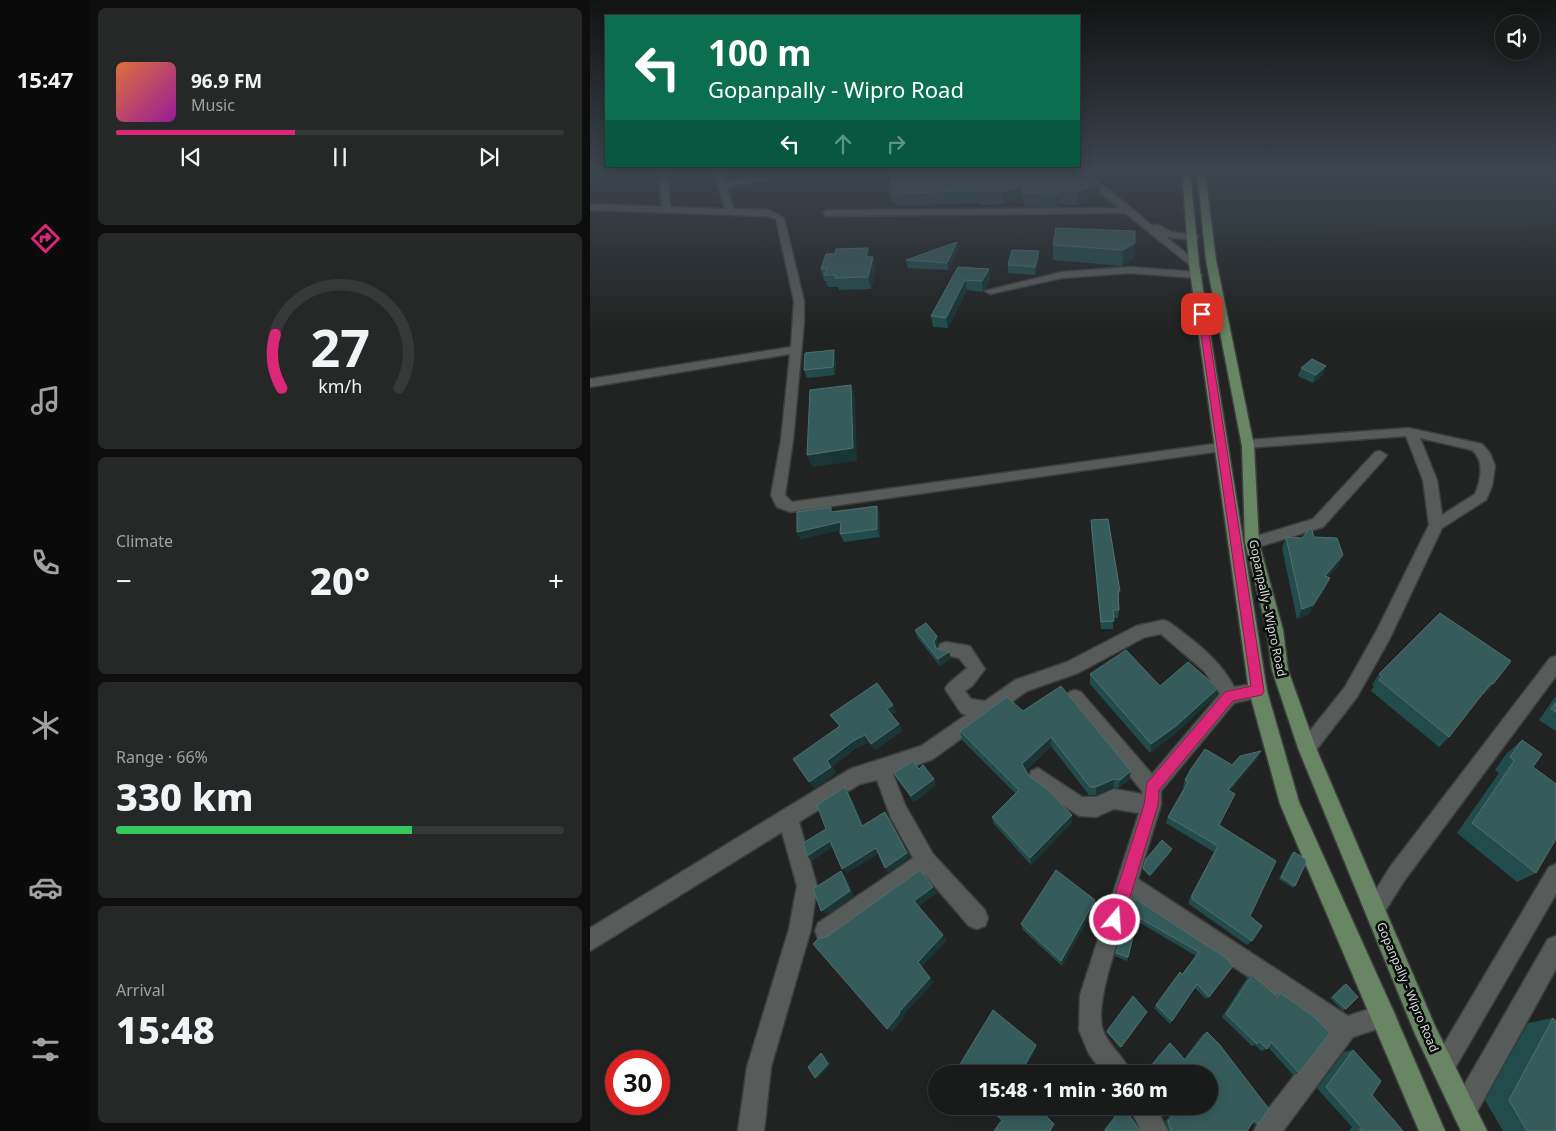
<!DOCTYPE html>
<meta charset="utf-8">
<style>
:root{--surface:#191a1a;--page:#262727;--text:#f1f3f6;--muted:#9fa1a2;--line:#373839;--accent:#db2777}
body{margin:0;font-family:"Noto Sans",sans-serif;background:var(--page);color:var(--text);height:100vh;display:flex;flex-direction:column;font-size:19px;white-space:nowrap}
*{box-sizing:border-box;margin:0}
p{font-size:16px;color:var(--muted)}
.icon{flex:none;width:28px;height:28px;fill:none;stroke:currentColor;stroke-width:2;stroke-linecap:round;stroke-linejoin:round}
.map{position:relative;flex:1;overflow:hidden}
.panel{display:flex;flex-direction:column;gap:8px;padding:8px;background:#0e0e0e;width:500px}
.panel>*{flex:none}
.hud{position:absolute;left:15px;top:15px;width:475px;height:152px;border-radius:0px;box-shadow:0 2px 12px #0003,0 0 0 1px var(--line);background:#0b6e4f;color:#fff;overflow:hidden}
.controls{position:absolute;left:905px;top:15px;display:grid;gap:10px}
.controls a{display:grid;place-items:center;width:45px;height:45px;border-radius:50%;background:var(--surface);box-shadow:0 2px 12px #0003,0 0 0 1px var(--line);font-size:25px}
.speed{position:absolute;left:15px;top:1050px;display:flex;gap:10px;font-size:25px;font-weight:700;text-align:center}
.speed>*{display:grid;place-content:center;width:65px;height:65px;border-radius:50%;background:var(--surface);box-shadow:0 2px 12px #0003,0 0 0 1px var(--line);line-height:1}
.speed .limit{border:8px solid #d22;background:#fff;color:#111}
.pin{position:absolute;display:grid;place-items:center;width:42px;height:42px;color:#fff;margin:-21px;border-radius:10px;box-shadow:0 2px 8px #0006}
.me{position:absolute;width:55px;margin:-28px;rotate:18deg;stroke-linejoin:round;filter:drop-shadow(0 0 4px #0008)}
.turn{display:flex;align-items:center;gap:18px;height:105px;padding:0 20px;font-size:22px}
.turn .icon{width:65px;height:65px;stroke-width:2.5}
.turn b{display:block;font-size:35px;line-height:42px}
.lanes{display:flex;align-items:center;height:48px;padding:0 20px;background:#0003;justify-content:center;gap:25px;direction:ltr}
.lanes .off{opacity:.35}
.big{font-size:38px;font-weight:800;line-height:1.1}
.panel .tile{flex:1;display:flex;flex-direction:column;justify-content:center;gap:8px;min-width:0;padding:0 18px;border-radius:8px;background:var(--page)}
.panel .dial{align-items:center;gap:0}
.dial svg{height:130px;overflow:visible;fill:none;stroke:var(--line);stroke-width:7;stroke-linecap:round;text-anchor:middle}
.dial text{fill:var(--text);stroke:none}
.song{display:flex;align-items:center;gap:15px}
.cover{width:60px;height:60px;border-radius:8px;background:linear-gradient(135deg,hsl(20 70% 55%),hsl(300 70% 35%))}
.played{height:5px;border-radius:2px;background:linear-gradient(90deg,var(--accent) 40%,var(--line) 40%)}
.keys{display:flex;justify-content:space-around;direction:ltr}
.heat{display:flex;justify-content:space-between;align-items:center;font-size:28px;direction:ltr}
.charge{height:8px;border-radius:4px;background:linear-gradient(90deg,#34c759 66%,var(--line) 0)}
.trip{position:absolute;left:338px;top:1065px;width:290px;height:50px;border-radius:25px;background:var(--surface);box-shadow:0 2px 12px #0003,0 0 0 1px var(--line);font-weight:800;line-height:50px;text-align:center}
main{display:flex;flex:1;min-height:0}
.tabs{display:flex;flex-direction:column;width:90px;justify-content:space-around;align-items:center;background:#0a0a0a;color:var(--muted)}
.tabs .icon{width:35px;height:35px}
.tabs .selected{color:var(--accent)}
.tabs b{font-size:22px;color:var(--text)}
.map>svg:first-child{display:block}
</style>
<main>
<nav class="tabs">
<b>15:47</b>
<svg class="icon selected" aria-label="directions" viewBox="0 0 24 24"><path d="M12 3l9 9-9 9-9-9zM9 14v-3h6M13 9l2 2-2 2"/></svg>
<svg class="icon" aria-label="music" viewBox="0 0 24 24"><path d="M9 18V5l10-2v13"/><circle cx="6" cy="18" r="3"/><circle cx="16" cy="16" r="3"/></svg>
<svg class="icon" aria-label="phone" viewBox="0 0 24 24"><path d="M5 4h4l2 5-3 2q2 4 5 5l2-3 5 2v4C11 20 4 13 5 4z"/></svg>
<svg class="icon" aria-label="climate" viewBox="0 0 24 24"><path d="M12 3v18M4 7l16 10M4 17L20 7"/></svg>
<svg class="icon" aria-label="car" viewBox="0 0 24 24"><path d="M5 17H2v-5l4-1 3-4h7l3 4 3 1v5h-3M9 17h6M6 11h13"/><circle cx="7" cy="17" r="2"/><circle cx="17" cy="17" r="2"/></svg>
<svg class="icon" aria-label="filters" viewBox="0 0 24 24"><path d="M4 7h16M4 17h16"/><circle cx="9" cy="7" r="2"/><circle cx="15" cy="17" r="2"/></svg>
</nav>
<section class="panel">
<div class="tile">
<div class="song"><i class="cover"></i><div><b>96.9 FM</b><p>Music</p></div></div>
<div class="played"></div>
<div class="keys"><svg class="icon" aria-label="previous" viewBox="0 0 24 24"><path d="M18 5L8 12l10 7zM5 5v14"/></svg><svg class="icon" aria-label="pause" viewBox="0 0 24 24"><path d="M8 5v14M16 5v14"/></svg><svg class="icon" aria-label="next" viewBox="0 0 24 24"><path d="M6 5l10 7-10 7zM19 5v14"/></svg></div>
</div>
<div class="tile dial"><svg viewBox="0 0 100 80">
<path d="M14 69A42 42 0 1 1 86 69"/>
<path d="M14 69A42 42 0 0 1 10 36" stroke="#db2777"/>
<text x="50" y="56" font-size="32" font-weight="700">27</text>
<text x="50" y="72" font-size="11">km/h</text>
</svg></div>
<div class="tile"><p>Climate</p>
<div class="heat"><a>−</a><b class="big">20°</b><a>+</a></div>
</div>
<div class="tile"><p>Range · 66%</p><b class="big">330 km</b><div class="charge"></div></div>
<div class="tile"><p>Arrival</p><b class="big">15:48</b></div>
</section>
<div class="map">
<svg width="966" height="1131" viewBox="0 0 966 1131">
<rect width="100%" height="100%" fill="#212322"/>
<path fill="#222c28" d="M611,171H966V227L618,236Z"/>
<g fill="none" stroke-linecap="round" stroke-linejoin="round">
<g stroke="#3c3f3e" stroke-width="3">
<g id="minor">
<path d="M69,171H77L80,207L135,209L124,171H132L135,182L177,177L181,179L137,187L143,209L179,210L194,218L214,301V322L203,440L195,495L202,502L631,443L637,447L631,451L200,512L187,507L181,495L191,440L200,354L0,387V379L201,347L204,301L186,219L177,216L0,210V204L72,207Z"/>
<path d="M473,171C502,169 541,209 563,226L567,224L581,232L606,235L608,237L603,240L576,237L607,262V266H601L535,213L237,216L233,213L237,210L529,208L503,187Z"/>
<path d="M540,267L607,272L612,275L607,278L540,273L472,278L400,294L395,291L472,272Z"/>
<path d="M819,428L892,444L900,453L905,466L902,486L896,500L852,528L799,640L767,697L723,754L717,757L711,754L708,748L711,742L755,687L787,630L839,525L833,480L816,436L657,448L651,444L657,440ZM830,438L882,450C895,461 891,479 885,494L852,515L847,480Z"/>
<path d="M790,451L797,455L795,458L733,527L662,549L657,547L655,543L657,539L723,519L785,452Z"/>
<path d="M573,620L579,622C604,641 630,659 644,687L668,683L674,686L677,691L674,696L644,703L571,791V805L548,879L758,1016L794,1004L802,1008L806,1016L802,1024L763,1037L693,1131H664L668,1122L739,1031L542,899C533,928 501,1007 514,1033C521,1048 535,1058 542,1074H514L499,1054L489,1030L490,995L549,813L524,809L506,817L489,816L441,783L439,777L441,771L448,768L492,797H506L524,789L552,794V791L476,698L479,692L485,690L491,692L562,774L630,694L614,671L571,634L555,637L488,673L437,691L343,759L303,774L315,805L343,854L395,910L398,918L395,926L387,929L379,926L334,874L244,939L236,942L228,939L225,931L228,923L323,858L301,818L287,780L270,784L209,822L227,886L221,929L181,1067L174,1131H148L157,1067L199,929L207,886L192,832L0,951V928L260,769L331,746L376,715L371,713L355,689L358,684L377,668L369,658L350,654L348,649L350,644L356,642L380,646L395,669L382,686L375,691L381,699L395,701L425,680L477,662L546,626Z"/>
<path d="M966,656V676L814,881L792,916L785,920L778,916L774,909L800,867L960,658Z"/>
<path d="M966,864V894L861,1075L853,1079L845,1075L841,1067L845,1059L959,867Z"/>
<path d="M966,936V969L883,1119L874,1122L865,1119L862,1110L865,1101L958,939Z"/>
<path d="M539,1106H565L578,1131H551Z"/>
</g>
</g>
<g stroke="#3c3f3e" stroke-width="3">
<g id="major">
<path d="M592,171H600L609,264L677,691L709,802L802,1008L855,1131H829L690,804L659,691L599,264Z"/>
<path d="M607,171H615L626,260L664,446L669,543L693,630L698,670L726,748L845,1026L897,1131H871L825,1034L708,748L682,670L677,630L655,543L652,446L616,260Z"/>
</g>
</g>
<use href="#minor" fill="#575b59" fill-rule="evenodd"/>
<use href="#major" fill="#698664" fill-rule="evenodd"/>
</g>
<g fill="#224c4c">
<path d="M378,171H490L510,183L509,195L487,205L469,204L467,207L434,206L433,198L413,204L391,205L390,203L307,206L306,202H301L299,189L344,176L388,175Z"/>
<path d="M545,231L544,258L532,266L463,260V245Z"/>
<path d="M278,248L280,257H283L285,269L281,289L249,290L248,287H238L236,281H234L231,269L245,254Z"/>
<path d="M368,249L358,270L318,268L316,260Z"/>
<path d="M449,259L445,275L418,273V265Z"/>
<path d="M368,267L399,269L400,280L393,292L377,290L358,328L343,327L341,316Z"/>
<path d="M246,358L245,375L217,378L214,370Z"/>
<path d="M711,368L733,375L723,383L708,376Z"/>
<path d="M287,506L289,513L290,537L254,542L250,534L251,530L210,539L243,512Z"/>
<path d="M501,520L530,591L528,599L529,610L528,618H523V629H511L501,528Z"/>
<path d="M696,537L712,538L724,537L753,555L748,566L738,577L735,589L718,615L707,619L692,548Z"/>
<path d="M850,613L903,684L893,695L892,694L859,737L849,747L781,691L784,686L782,685L789,674Z"/>
<path d="M325,630L347,636L348,643L346,648L359,652L361,659L350,666L327,637Z"/>
<path d="M500,674L570,686L628,688L625,697L583,735L560,753L500,684Z"/>
<path d="M966,696V731L949,720Z"/>
<path d="M433,711L539,780L528,788L523,787L506,795H499L461,746L436,770L439,776L482,822L441,865L404,824L402,817L426,794L372,740L370,731Z"/>
<path d="M306,712L301,715L309,724L312,731L285,750L279,742L266,748L242,767L246,773L224,789L249,726L240,715Z"/>
<path d="M932,740L943,767L946,873L927,882L867,833L909,773L905,770L917,753Z"/>
<path d="M667,759L640,791L629,825L660,916L662,941L657,945L599,904V900L624,852L576,823L578,817L594,788H593L595,780L642,765Z"/>
<path d="M329,769L346,785L324,802L307,779L304,773Z"/>
<path d="M581,852L560,877L553,870L556,859Z"/>
<path d="M704,852L705,886L703,888L689,879L701,854Z"/>
<path d="M544,898L636,958L619,997L616,999L605,988L582,1021L580,1024L564,1008L590,972L592,974L606,956L547,921L537,961L525,956Z"/>
<path d="M505,900V906L472,966L433,930L431,924Z"/>
<path d="M662,975L686,996L690,993L709,1073L703,1075L678,1047L677,1049L671,1051L665,1045L662,1046L632,1017L657,978Z"/>
<path d="M756,984V1009L753,1011L740,998L753,985Z"/>
<path d="M557,1012L530,1048L516,1032L517,1031Z"/>
<path d="M963,1018L966,1131H913L895,1100L938,1023Z"/>
<path d="M617,1032L668,1124H662L657,1131H579L575,1121L579,1117L571,1106H619V1074H553L578,1044L580,1043L594,1059L613,1034Z"/>
<path d="M763,1050L782,1095L813,1131H759L762,1127L727,1088L754,1052Z"/>
<path d="M532,1106H533L550,1131H513Z"/>
</g>
<g fill="#193535">
<path d="M510,183L509,195L487,205V192Z"/>
<path d="M432,186L433,198L413,204L412,191Z"/>
<path d="M469,192V204L467,207V194Z"/>
<path d="M367,242L368,249L358,270L357,263Z"/>
<path d="M545,243L544,258L532,266L533,250Z"/>
<path d="M278,248L281,260L276,257Z"/>
<path d="M449,251V259L445,275V267Z"/>
<path d="M283,257L285,269L281,289L278,277Z"/>
<path d="M399,269L400,280L393,292L392,281Z"/>
<path d="M375,280L377,290L358,328L356,318Z"/>
<path d="M244,350L246,358L245,375L243,367Z"/>
<path d="M736,366L733,375L723,383L726,375Z"/>
<path d="M261,385L265,397L267,461L222,467L217,455Z"/>
<path d="M287,506L289,513L290,537L287,529Z"/>
<path d="M251,522L254,530L210,539L207,532Z"/>
<path d="M753,555L748,566L730,586L735,576Z"/>
<path d="M740,578L735,589L718,615L707,619L712,609Z"/>
<path d="M347,636L348,643L346,648L344,642Z"/>
<path d="M359,652L361,659L350,666L348,659Z"/>
<path d="M628,688L625,697L583,735L560,753L561,744Z"/>
<path d="M303,705L306,712L300,716L297,709Z"/>
<path d="M309,724L312,731L285,750L281,744Z"/>
<path d="M275,735L279,742L266,748L242,767L237,761L263,741Z"/>
<path d="M461,737V746L434,773L432,764Z"/>
<path d="M671,751L667,759L635,798L638,790Z"/>
<path d="M241,767L246,773L224,789L219,782Z"/>
<path d="M541,771L539,780L528,788L530,780Z"/>
<path d="M344,779L346,785L324,802L321,796Z"/>
<path d="M524,779L523,787L506,795V787Z"/>
<path d="M255,787L259,793L276,831L272,826Z"/>
<path d="M295,812L321,857L298,873L295,868Z"/>
<path d="M482,815V822L441,865L440,858Z"/>
<path d="M240,841L244,846L222,861L217,856Z"/>
<path d="M286,848L290,853L257,873L252,869Z"/>
<path d="M582,849L581,852L560,877V875Z"/>
<path d="M251,871L256,876L264,896L237,915L231,911Z"/>
<path d="M343,887L347,893L328,907L324,901Z"/>
<path d="M505,900V906L472,966L471,961Z"/>
<path d="M353,935L357,940L332,967L344,982L314,1014L315,1016L302,1032L297,1029L309,1012L328,962Z"/>
<path d="M446,1045L447,1047L432,1074H430Z"/>
<path d="M231,1053L234,1054L241,1064L228,1078H225Z"/>
</g>
<g fill="#365b5b" stroke="#4f706f">
<path d="M343,171V176L413,175L404,171H490L510,183L487,192H469L467,194L433,193L432,186L412,191L390,192L389,190L304,194L305,189H299L303,173Z"/>
<path d="M466,228L545,231V243L533,250L463,245Z"/>
<path d="M367,242L357,263L316,260Z"/>
<path d="M278,248L276,257H283L278,277L245,278L246,275H234L237,268L231,269L236,254H245L246,249Z"/>
<path d="M422,250L449,251L445,267L418,265Z"/>
<path d="M368,267L399,269L392,281L375,280L356,318L341,316Z"/>
<path d="M244,350L243,367L214,370L215,353Z"/>
<path d="M722,359L736,366L726,375L711,368Z"/>
<path d="M261,385L263,448L217,455L220,390Z"/>
<path d="M287,506V529L250,534L251,522L207,532V512L241,507V512Z"/>
<path d="M518,519L530,591H528L529,610H523L524,621L511,622L501,520Z"/>
<path d="M721,527L724,537L747,538L753,555L735,576L740,578L723,605L712,609L696,537L712,538Z"/>
<path d="M850,613L921,661L903,684L901,683L859,737L789,680L792,676L789,674Z"/>
<path d="M336,623L347,636L344,642L346,648L359,652L348,659L325,630Z"/>
<path d="M536,650L570,686L598,662L628,688L586,726L561,744L500,674Z"/>
<path d="M287,683L303,705L297,709L309,724L281,744L275,735L263,741L237,761L241,767L219,782L203,759L250,726L240,715Z"/>
<path d="M471,686L541,771L530,780L524,779L506,787H500L461,737L432,764L439,776L456,788L482,815L440,858L402,817L429,790L370,731L417,697L433,711Z"/>
<path d="M966,703V712L961,709Z"/>
<path d="M932,740L952,754L943,767L966,784V839L946,873L882,823L924,761L920,757Z"/>
<path d="M615,749L642,765L650,756L671,751L638,790L645,794L629,825L686,861L660,916L672,926L662,941L602,899V895L628,846L578,817L598,782L595,780L601,769Z"/>
<path d="M323,761L329,769L333,765L344,779L321,796L304,773Z"/>
<path d="M255,787L272,826L295,812L317,853L295,868L286,848L252,869L240,841L217,856L213,843L236,829L227,805Z"/>
<path d="M572,840L582,849L560,875L553,868L556,859Z"/>
<path d="M704,852L715,859L716,863L705,886L691,877Z"/>
<path d="M330,870L343,887L324,901L353,935L328,962L340,978L309,1012L310,1013L297,1029L223,944L228,939L238,936Z"/>
<path d="M466,870L505,900L471,961L431,924Z"/>
<path d="M251,871L260,891L231,911L223,889Z"/>
<path d="M544,898L636,958L643,966L619,997L607,984L582,1021L566,1005L590,972L592,975L609,952L548,917L538,957L526,953Z"/>
<path d="M662,975L688,997L690,993L722,1015L740,1033L709,1073L681,1042L677,1049L669,1041L667,1044L636,1014Z"/>
<path d="M756,984L768,997L756,1009L743,997Z"/>
<path d="M543,996L557,1012L531,1047L517,1031Z"/>
<path d="M403,1010L446,1045L430,1074H364Z"/>
<path d="M963,1018L966,1021V1131H937L919,1100Z"/>
<path d="M617,1032L629,1044L679,1109L668,1124L664,1120L657,1131H581L578,1121L582,1117L573,1106H619V1074H555L580,1043L595,1060Z"/>
<path d="M763,1050L791,1081L782,1095L813,1131H769L772,1128L736,1087Z"/>
<path d="M231,1053L238,1064L225,1078L218,1067Z"/>
<path d="M396,1106H455L452,1112L464,1124L460,1131H404L412,1120Z"/>
<path d="M533,1106L550,1131H515Z"/>
</g>
<linearGradient id="sky" x2="0" y2="1"><stop stop-color="#121313"/><stop offset="0.52" stop-color="#3d454f"/><stop offset="1" stop-color="#3d454f" stop-opacity="0"/></linearGradient>
<rect width="966" height="329" fill="url(#sky)"/>
<path fill="#db2777" stroke="#8e194d" d="M612,311L616,314L674,691L672,695L643,701L569,790L568,805L533,920L530,926L525,928L519,926L517,920L554,805L557,783L635,692L661,686L608,314Z"/>
<g text-anchor="middle" dominant-baseline="central" stroke-width="5" stroke-linejoin="round" paint-order="stroke">
<g font-size="12" fill="#dadcdb" stroke="#0b0c0c">
<text transform="translate(678 608) rotate(78)">Gopanpally - Wipro Road</text>
<text transform="translate(818 987) rotate(67)">Gopanpally - Wipro Road</text>
</g>
</g>
</svg>
<div class="controls">
<a><svg class="icon" aria-label="sound" viewBox="0 0 24 24"><path d="M4 9h4l5-4v14l-5-4H4zM17 9q2 3 0 6"/></svg></a>
</div>
<div class="speed"><div class="limit">30</div></div>
<div class="pin" style="left:612px;top:314px;background:#d93025"><svg class="icon" aria-label="arrive" viewBox="0 0 24 24"><path d="M6 21V4h12l-3 4 3 4H6"/></svg></div>
<svg class="me" style="left:525px;top:920px" viewBox="-20 -20 40 40"><circle r="17" fill="#db2777" stroke="#fff" stroke-width="3"/><path d="M0-11L8 9 0 5-8 9z" fill="#fff"/></svg>
<div class="trip">15:48 · 1 min · 360 m</div>
<div class="hud">
<div class="turn"><svg class="icon" aria-label="left" viewBox="0 0 24 24"><path d="M17 20v-9H6M10 6l-5 5 5 5"/></svg><div><b>100 m</b>Gopanpally - Wipro Road</div></div>
<div class="lanes"><svg class="icon" aria-label="left" viewBox="0 0 24 24"><path d="M17 20v-9H6M10 6l-5 5 5 5"/></svg><svg class="icon off" aria-label="ahead" viewBox="0 0 24 24"><path d="M12 20V5M6 11l6-6 6 6"/></svg><svg class="icon off" aria-label="right" viewBox="0 0 24 24"><path d="M7 20v-9h11M14 6l5 5-5 5"/></svg></div>
</div>
</div>
</main>
